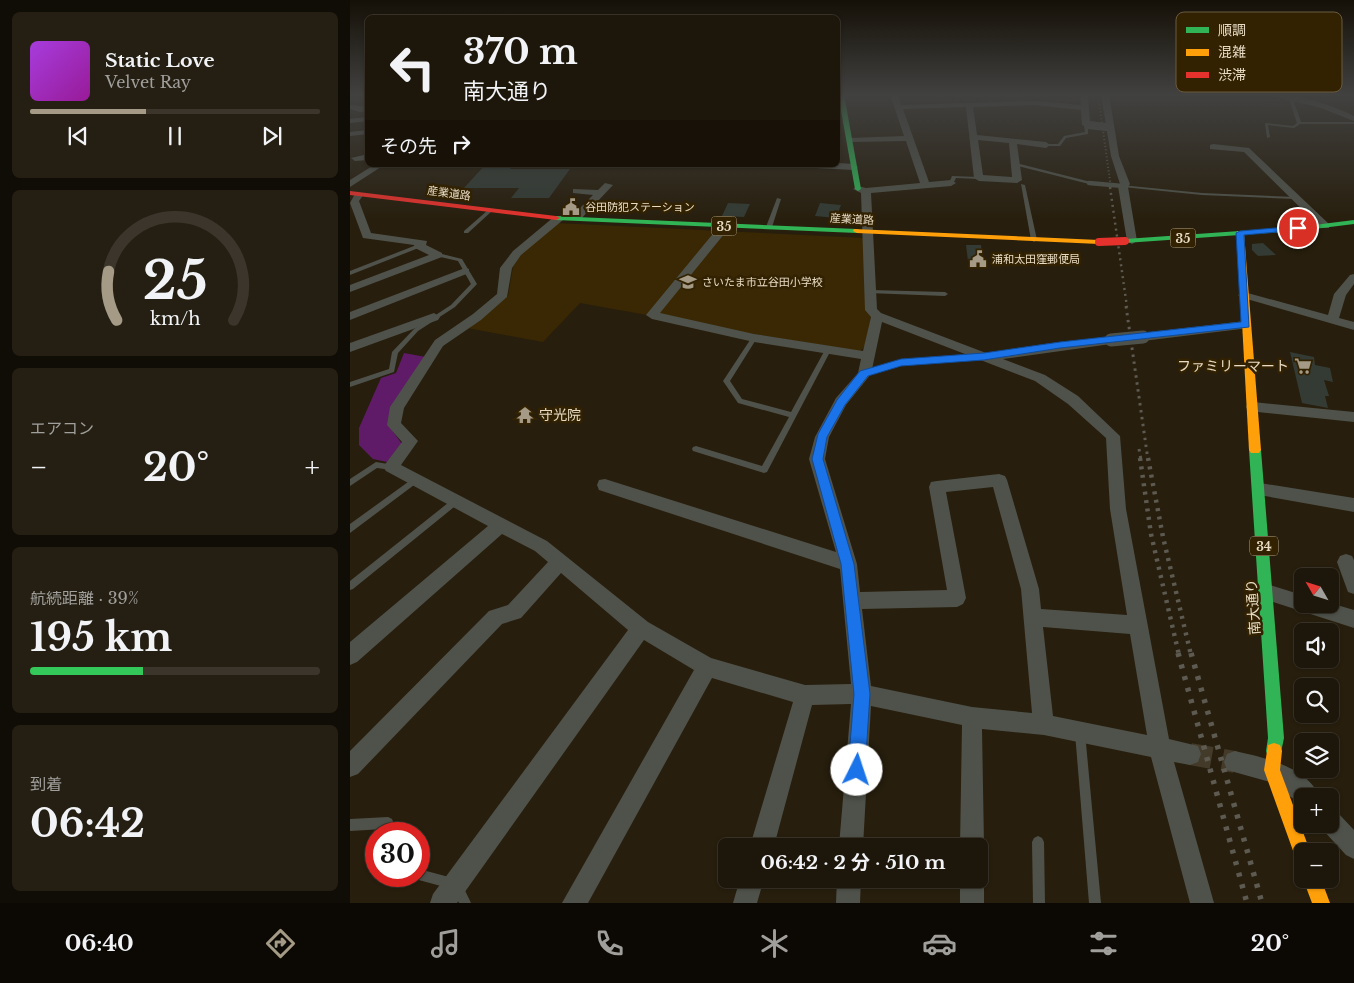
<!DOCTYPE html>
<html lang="ja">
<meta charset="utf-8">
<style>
:root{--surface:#1d160a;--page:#251f13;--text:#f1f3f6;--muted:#a09f9c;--line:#3b352b;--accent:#a49a85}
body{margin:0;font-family:"Libre Baskerville","Noto Sans JP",serif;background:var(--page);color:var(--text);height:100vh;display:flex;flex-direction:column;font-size:19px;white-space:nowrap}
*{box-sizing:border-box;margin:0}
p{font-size:16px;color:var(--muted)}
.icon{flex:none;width:28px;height:28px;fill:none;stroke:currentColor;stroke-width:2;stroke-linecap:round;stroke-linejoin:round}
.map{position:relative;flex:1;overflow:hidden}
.details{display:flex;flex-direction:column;gap:12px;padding:12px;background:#100c06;width:350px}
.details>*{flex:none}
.hud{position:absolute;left:15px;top:15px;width:475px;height:152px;border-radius:8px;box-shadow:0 1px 4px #0004,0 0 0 1px var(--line);background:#1d160a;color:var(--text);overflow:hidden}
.needle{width:32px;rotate:309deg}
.buttons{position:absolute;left:944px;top:568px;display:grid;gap:10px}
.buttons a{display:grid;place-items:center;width:45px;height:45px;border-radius:8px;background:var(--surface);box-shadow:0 1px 4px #0004,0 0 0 1px var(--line);font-size:25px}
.speed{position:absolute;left:15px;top:822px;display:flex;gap:10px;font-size:25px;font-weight:700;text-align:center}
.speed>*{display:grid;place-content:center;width:65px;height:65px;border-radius:50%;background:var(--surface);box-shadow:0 1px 4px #0004,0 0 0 1px var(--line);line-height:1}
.speed .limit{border:8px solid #d22;background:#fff;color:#111}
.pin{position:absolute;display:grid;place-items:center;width:42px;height:42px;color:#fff;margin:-21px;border:2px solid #fff;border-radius:50%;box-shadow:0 1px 5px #0007}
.me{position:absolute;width:55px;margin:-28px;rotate:4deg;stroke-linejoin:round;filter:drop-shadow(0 0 4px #0008)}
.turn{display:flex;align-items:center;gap:18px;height:105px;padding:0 15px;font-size:22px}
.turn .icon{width:65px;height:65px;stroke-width:2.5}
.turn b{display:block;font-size:35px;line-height:42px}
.then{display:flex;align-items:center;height:48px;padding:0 15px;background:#0003;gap:10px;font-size:19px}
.big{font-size:38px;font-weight:700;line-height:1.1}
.details .card{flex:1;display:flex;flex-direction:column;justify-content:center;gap:8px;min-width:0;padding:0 18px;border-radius:8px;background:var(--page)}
.details .dial{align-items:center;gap:0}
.dial svg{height:130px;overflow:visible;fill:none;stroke:var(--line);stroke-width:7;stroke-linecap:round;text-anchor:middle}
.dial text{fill:var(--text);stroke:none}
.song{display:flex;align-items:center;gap:15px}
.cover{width:60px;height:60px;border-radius:8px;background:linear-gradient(135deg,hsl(280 70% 55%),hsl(300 70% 35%))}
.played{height:5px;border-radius:2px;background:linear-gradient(90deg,var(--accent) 40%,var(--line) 40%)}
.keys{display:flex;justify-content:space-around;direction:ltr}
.heat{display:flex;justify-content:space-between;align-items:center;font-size:28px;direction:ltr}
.charge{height:8px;border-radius:4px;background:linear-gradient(90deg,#34c759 39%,var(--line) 0)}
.trip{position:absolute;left:368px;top:838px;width:270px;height:50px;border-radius:8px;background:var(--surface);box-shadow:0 1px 4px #0004,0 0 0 1px var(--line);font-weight:700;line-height:50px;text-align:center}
.tabs{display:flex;height:80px;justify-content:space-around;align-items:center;background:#0c0904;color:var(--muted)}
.tabs .icon{width:35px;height:35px}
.tabs .current{color:var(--accent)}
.tabs b{font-size:22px;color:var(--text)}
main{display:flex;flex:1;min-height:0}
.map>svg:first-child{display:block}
</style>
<main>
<section class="details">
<div class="card">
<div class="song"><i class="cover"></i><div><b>Static Love</b><p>Velvet Ray</p></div></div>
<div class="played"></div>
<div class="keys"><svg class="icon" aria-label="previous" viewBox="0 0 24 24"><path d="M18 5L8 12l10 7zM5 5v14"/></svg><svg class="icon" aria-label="pause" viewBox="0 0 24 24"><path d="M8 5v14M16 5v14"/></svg><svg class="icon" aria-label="next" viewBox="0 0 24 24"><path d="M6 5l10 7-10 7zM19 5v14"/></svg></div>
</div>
<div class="card dial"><svg viewBox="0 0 100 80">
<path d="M14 69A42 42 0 1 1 86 69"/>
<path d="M14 69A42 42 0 0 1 9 39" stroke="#a49a85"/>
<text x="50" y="56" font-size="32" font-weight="700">25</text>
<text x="50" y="72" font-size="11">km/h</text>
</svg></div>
<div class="card"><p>エアコン</p>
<div class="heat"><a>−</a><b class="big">20°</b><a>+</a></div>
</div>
<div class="card"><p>航続距離 · 39%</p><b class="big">195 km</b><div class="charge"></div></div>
<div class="card"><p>到着</p><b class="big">06:42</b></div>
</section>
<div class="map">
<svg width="1004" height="903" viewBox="0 0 1004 903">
<rect width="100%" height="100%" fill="#271e0d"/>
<path fill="#392803" d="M206,223L515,238L521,317L515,346L510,351L409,335L230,303L193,342L117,328L128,322L158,296L163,267L171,253Z"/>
<path fill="#5f1b67" d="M54,353L76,357L39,426L52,444L37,462L23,459L9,445V428L31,378L46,373Z"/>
<g fill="#333b34">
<path d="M135,165H164L160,169H220L199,198H161L169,188H114Z"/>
<path d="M378,203L400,204L394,217L372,216Z"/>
<path d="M470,203L491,205L486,218L465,216Z"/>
<path d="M913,243L926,255L908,256L902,250V244Z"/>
<path d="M616,245H631L633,262L618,261Z"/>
<path d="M940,352L964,357L965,365L980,368L983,382L974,380L979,396H975L978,408L952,403Z"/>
</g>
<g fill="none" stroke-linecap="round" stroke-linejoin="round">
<path stroke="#443a29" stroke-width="22" stroke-dasharray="22 11" stroke-linecap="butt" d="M840,754L885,762"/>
<g fill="#4f524a" fill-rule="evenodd">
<path d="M941,98L943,99L951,122H1004V124H950L944,128L918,125L920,137L917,138L915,123L943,126L947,123L939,99Z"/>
<path d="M736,124L738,125V134L716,138L710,146H696L694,145L696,144H708L714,136L735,132L734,125Z"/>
<path d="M666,163L741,182V183L739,184L664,165V164Z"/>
<path d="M602,176L629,177L631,178L629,179L606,178L603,184H599V183Z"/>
<path d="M671,184L675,185L687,240L684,242L681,240Z"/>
<path d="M771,185L852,193L946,197L948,198L946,199L852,195L773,187H771Z"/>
<path d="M427,198L431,199L422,227L417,228L416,227Z"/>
<path d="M138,210L142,211L118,233H114V231Z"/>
<path d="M69,244L71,245V247L0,275V271Z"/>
<path d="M88,253L112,259L127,284L105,307L68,331L48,353L44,372L0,387V382L39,369L42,352L64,329L101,305L121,284L108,261L86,256L85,255Z"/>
<path d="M520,290L595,292L598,294L595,296L518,293L517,292Z"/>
<path d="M404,336L407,338L380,381L392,399L441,412L476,348H480L481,350L417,472L414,473L343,451L342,449L343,447L346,446L412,466L439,417L388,403L373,381L402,337Z"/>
<path d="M633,355H635L636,357L635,359L551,364L514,376L511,374L512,372L551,360Z"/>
<path d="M26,462L44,465L45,467L44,469L41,470L27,468L0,486V479Z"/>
<path d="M65,477L68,478L69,480L68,482L0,533V524Z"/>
<path d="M106,498L109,499L110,501L109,503L3,589L0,590V581L103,499Z"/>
<path d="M730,728L734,729L735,733L751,903H739L725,733L726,729Z"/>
<path d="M38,817L42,819L48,834H36L34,829L0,831V819Z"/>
<path d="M688,836L692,838L694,842L695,903H683L682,842L684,838Z"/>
<path d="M69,869L110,880L121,903H109L102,889L65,879L63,876H69Z"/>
</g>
<g fill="#4f524a" fill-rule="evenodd">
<path d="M540,94H548L551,105L685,101L731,105L730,94H738L740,123L743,125L739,127L732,125L731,110L685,105L623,107L627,135L696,142L700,145L696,148L667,144L672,180L667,183L629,181L624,178L616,107L553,109L579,182L601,180L606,183L601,186L521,193L527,309L531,313L636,353L761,336L767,340L761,344L653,359L695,375L728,396L770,436L776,509L819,739L848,746L851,754L848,762L840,765L824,762L864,903H840L801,757L694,735L632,729L634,846L629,855V846H610L612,725L521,706L513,846H489L501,704L462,705L424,846H400L443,702L362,678L238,903H212L344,670L294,640L107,903H80L83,894L278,630L211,573L171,618L152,624L8,774L0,777V751L139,611L158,605L198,562L185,551L152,534L7,662L0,665V642L138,526L36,471L33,467L52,442L37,425L40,407L85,340L123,314L147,294L150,268L163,251L205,216H213V220L171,255L162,268L157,297L131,320L93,346L54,408L51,423L68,441L51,465L197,541L298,622L361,658L455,685L501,684L490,569L249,490L247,485L249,480L255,479L486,552L459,459L465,437L486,398L508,373L511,359L404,342L302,319L296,315L371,224H379V228L310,313L404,334L513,351L521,317L515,310L511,193L503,189L508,186L516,188L570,183L556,141L500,142L496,140L500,138L554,136ZM628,140L659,143L662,177L633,175ZM532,322L685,381L718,404L756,438L760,509L777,615L691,609L689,589L657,480L655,476L649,474L587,481L581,482L579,487L597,590L510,592L507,564L475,459L479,437L496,405L521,374ZM643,487L671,589L682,713L622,707L521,686L512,609L607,607L613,604L616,598L596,492ZM693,627L780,634L797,735L703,716Z"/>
<path d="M751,94H759L769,156L780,184L778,187L787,241L782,244L777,241L768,186L770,184L761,156Z"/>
<path d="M915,94C944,93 978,103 1004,116V121L971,108Z"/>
<path d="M0,105L18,107V111L10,112L0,109Z"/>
<path d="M18,117V121L0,123V119Z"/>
<path d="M18,130V134L0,136V132Z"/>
<path d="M863,144L899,148L979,224V228H971L894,152L860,149V145Z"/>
<path d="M18,154V160L5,161L1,158Z"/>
<path d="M488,163L504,164L508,167L504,170L466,168L462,165Z"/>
<path d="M24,165H34L0,187V180Z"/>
<path d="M255,183L263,185L230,220H222V216L243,195L223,193V189L248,190Z"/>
<path d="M6,192L14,194L9,201L21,233L77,241L76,245L92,253V257L0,292V285L79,255L65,248L64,245L13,238L0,203Z"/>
<path d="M115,268L119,269V273L0,320V312Z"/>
<path d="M1004,274V284L996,295L989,318L1004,322V330L890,297L888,295L894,292L978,315L984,294L1000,275Z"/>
<path d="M84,313L90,317L88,320L0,352V343Z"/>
<path d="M895,321L899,322L901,325L899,328L793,341L787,337L793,333Z"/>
<path d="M903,402L1004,412V422L898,411L896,407L898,403Z"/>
<path d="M910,483L1004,498V512L904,494L902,489L904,484Z"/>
<path d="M996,554L1002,556L1004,560V594L998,592L987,562L990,556Z"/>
<path d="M917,584L952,595V604L980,603L1004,610V628L911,598L908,592L911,586Z"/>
<path d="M885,751C912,757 958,767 969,796H952V805L920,782L877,770L874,762L877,754Z"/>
<path d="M980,810L988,813L1004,830V859L996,855L972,829L970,824H980Z"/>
<path d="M629,870L634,879V903H610V879H629Z"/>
<path d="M390,879H414L407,903H383Z"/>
<path d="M487,879H511L510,903H486Z"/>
</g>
<g fill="#30b455" fill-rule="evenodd">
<path d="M488,94H494L511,189L508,191L505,189Z"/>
<path d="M203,216L507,229L511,231L507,233L206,220L202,218Z"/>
<path d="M1004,220V224L948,231L775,243L771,241L775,239L948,227Z"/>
<path d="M905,446L909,447L911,450L934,738L930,757L924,759L918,757L916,751L918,738L899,450L901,447Z"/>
</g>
<g fill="#ff9f0a" fill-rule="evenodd">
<path d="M504,229L749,240L753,242L749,244L507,233L503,231Z"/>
<path d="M887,231L894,233L911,450L909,453H901L899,450Z"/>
<path d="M924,743L930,745L932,751L930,770L960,851H952V862L946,859L914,770L918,745Z"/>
<path d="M953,879H971L980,903H962Z"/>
</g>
<path fill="#e5322d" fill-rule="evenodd" d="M0,191L206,216L210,218L206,220L0,195Z"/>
<path stroke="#5d5a52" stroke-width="2" stroke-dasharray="1 2.5" stroke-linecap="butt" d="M748,94L761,188"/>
<path stroke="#5d5a52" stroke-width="2.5" stroke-dasharray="2 4" stroke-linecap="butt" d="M760,187L777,307"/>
<g stroke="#5d5a52" stroke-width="3" stroke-dasharray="2.5 4.5" stroke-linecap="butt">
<path d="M776,306L798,460"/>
<path d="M789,449L791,460"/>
</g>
<g stroke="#5d5a52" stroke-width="4.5" stroke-dasharray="3 5.5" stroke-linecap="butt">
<path d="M790,458L801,534L829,655"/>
<path d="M798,458L813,537L841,655"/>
</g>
<g stroke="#5d5a52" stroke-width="5.5" stroke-dasharray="4 8" stroke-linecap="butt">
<path d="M828,653L897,903"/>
<path d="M841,653L912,903"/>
</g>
<path stroke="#4f524a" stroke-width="4.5" d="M739,183L773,186"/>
<path stroke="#4f524a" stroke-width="8" d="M739,125L756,127"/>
<path stroke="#4f524a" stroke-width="13" d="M761,340L793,337"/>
<path stroke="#e5322d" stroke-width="8" d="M749,242L775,241"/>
</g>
<linearGradient id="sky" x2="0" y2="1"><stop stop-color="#151007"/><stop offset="0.43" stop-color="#414140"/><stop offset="1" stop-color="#414140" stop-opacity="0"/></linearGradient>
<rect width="1004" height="220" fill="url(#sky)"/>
<path fill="#1a73e8" stroke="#114b97" d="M948,226L952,228L951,230L894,235L899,327L710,348L634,360L551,366L518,376L495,405L477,437L473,459L504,564L520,694L515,770L512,776L507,778L501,776L498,770L504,694L491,564L462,459L468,434L487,400L510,371L551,359L634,353L710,342L891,322L886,233L890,231Z"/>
<defs>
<g id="civic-bare" transform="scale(1.35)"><path d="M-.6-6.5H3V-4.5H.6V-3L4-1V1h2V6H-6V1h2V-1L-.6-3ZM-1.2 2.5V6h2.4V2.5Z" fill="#a49a85" stroke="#322202" stroke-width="2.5" paint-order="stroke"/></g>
<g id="school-bare" transform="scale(1.35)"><path d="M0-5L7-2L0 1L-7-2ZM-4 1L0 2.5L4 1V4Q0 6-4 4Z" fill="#a49a85" stroke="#322202" stroke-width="2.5" paint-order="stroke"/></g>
<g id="supermarket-bare" transform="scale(1.35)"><path d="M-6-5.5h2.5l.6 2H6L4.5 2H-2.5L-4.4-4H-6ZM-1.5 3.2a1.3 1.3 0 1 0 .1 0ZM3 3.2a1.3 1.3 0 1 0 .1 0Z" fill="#a49a85" stroke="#322202" stroke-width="2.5" paint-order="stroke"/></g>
<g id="temple-bare" transform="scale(1.35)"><path d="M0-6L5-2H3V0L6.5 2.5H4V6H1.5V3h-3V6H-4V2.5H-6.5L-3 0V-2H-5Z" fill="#a49a85" stroke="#322202" stroke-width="2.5" paint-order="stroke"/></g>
</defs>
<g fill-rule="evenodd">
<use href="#civic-bare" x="221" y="207"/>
<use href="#civic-bare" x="628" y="259"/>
<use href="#school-bare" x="338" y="282"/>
<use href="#supermarket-bare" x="953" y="366"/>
<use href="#temple-bare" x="175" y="415"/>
</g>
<g text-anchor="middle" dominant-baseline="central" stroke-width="5" stroke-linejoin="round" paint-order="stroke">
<g font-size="11" fill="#e8dcc5" stroke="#322202">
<text transform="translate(99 193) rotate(8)">産業道路</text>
<text transform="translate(502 219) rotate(3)">産業道路</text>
</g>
<g font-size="11" fill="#e8dcc5" stroke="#322202" text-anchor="start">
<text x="235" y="207">谷田防犯ステーション</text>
<text x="642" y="259">浦和太田窪郵便局</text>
<text x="352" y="282">さいたま市立谷田小学校</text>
</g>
<g fill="#322202" stroke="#b1a48a" stroke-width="1">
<rect x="361.5" y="216.5" width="25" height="19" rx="4"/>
<rect x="820.5" y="228.5" width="25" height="19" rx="4"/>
<rect x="900" y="536.5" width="28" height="19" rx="4"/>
</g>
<g font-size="12" font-weight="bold" fill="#e8dcc5">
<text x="374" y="226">35</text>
<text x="833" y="238">35</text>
<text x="914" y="546">34</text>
</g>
<g font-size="14" fill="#e8dcc5" stroke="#322202" text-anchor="end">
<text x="939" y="366">ファミリーマート</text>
<text x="189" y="415" text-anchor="start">守光院</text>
</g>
<g font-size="14" fill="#e8dcc5" stroke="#322202">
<text transform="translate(903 607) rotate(-94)">南大通り</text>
</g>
</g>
<rect x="826" y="12" width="166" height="80" rx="8" fill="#322202" stroke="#695a3c" stroke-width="1"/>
<rect x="836" y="27" width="23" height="6" fill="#30b455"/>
<rect x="836" y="49" width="23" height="7" fill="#ff9f0a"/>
<rect x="836" y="72" width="23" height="6" fill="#e5322d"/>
<g font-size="14" fill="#e8dcc5">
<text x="868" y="35">順調</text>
<text x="868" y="57">混雑</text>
<text x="868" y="80">渋滞</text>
</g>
</svg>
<div class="buttons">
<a><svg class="needle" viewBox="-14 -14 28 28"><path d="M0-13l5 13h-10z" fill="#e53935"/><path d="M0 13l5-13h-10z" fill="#a09f9c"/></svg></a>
<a><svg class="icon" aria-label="sound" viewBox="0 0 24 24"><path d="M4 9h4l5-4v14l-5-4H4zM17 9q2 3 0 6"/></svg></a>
<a><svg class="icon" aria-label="search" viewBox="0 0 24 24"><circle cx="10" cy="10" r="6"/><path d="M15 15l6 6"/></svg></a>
<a><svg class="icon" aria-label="layers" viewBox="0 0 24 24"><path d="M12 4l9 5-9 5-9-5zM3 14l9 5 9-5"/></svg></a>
<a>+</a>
<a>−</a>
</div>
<div class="speed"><div class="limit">30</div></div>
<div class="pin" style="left:948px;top:228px;background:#d93025"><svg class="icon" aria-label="arrive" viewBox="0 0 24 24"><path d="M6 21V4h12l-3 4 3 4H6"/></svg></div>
<svg class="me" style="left:507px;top:770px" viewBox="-20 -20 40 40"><circle r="19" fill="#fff"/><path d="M0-13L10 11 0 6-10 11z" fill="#1a73e8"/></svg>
<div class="trip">06:42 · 2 分 · 510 m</div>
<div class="hud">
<div class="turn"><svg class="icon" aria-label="left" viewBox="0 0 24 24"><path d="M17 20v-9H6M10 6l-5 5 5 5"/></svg><div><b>370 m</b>南大通り</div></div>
<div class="then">その先<svg class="icon" aria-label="right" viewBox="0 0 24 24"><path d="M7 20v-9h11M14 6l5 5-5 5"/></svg></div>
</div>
</div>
</main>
<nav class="tabs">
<b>06:40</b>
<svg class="icon current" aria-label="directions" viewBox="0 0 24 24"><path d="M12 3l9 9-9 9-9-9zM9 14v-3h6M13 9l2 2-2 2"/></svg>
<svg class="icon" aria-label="music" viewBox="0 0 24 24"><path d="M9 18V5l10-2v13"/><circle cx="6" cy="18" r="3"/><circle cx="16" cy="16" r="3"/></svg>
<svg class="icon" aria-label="phone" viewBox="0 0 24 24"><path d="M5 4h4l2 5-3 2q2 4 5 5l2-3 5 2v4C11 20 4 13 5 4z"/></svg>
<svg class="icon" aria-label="climate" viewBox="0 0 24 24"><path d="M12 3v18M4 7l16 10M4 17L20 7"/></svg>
<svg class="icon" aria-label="car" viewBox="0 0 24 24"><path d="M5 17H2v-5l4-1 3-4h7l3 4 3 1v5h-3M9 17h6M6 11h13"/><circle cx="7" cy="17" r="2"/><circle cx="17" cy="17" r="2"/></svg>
<svg class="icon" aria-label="filters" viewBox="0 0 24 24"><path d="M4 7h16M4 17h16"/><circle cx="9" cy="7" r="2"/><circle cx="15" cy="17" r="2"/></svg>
<b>20°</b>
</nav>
